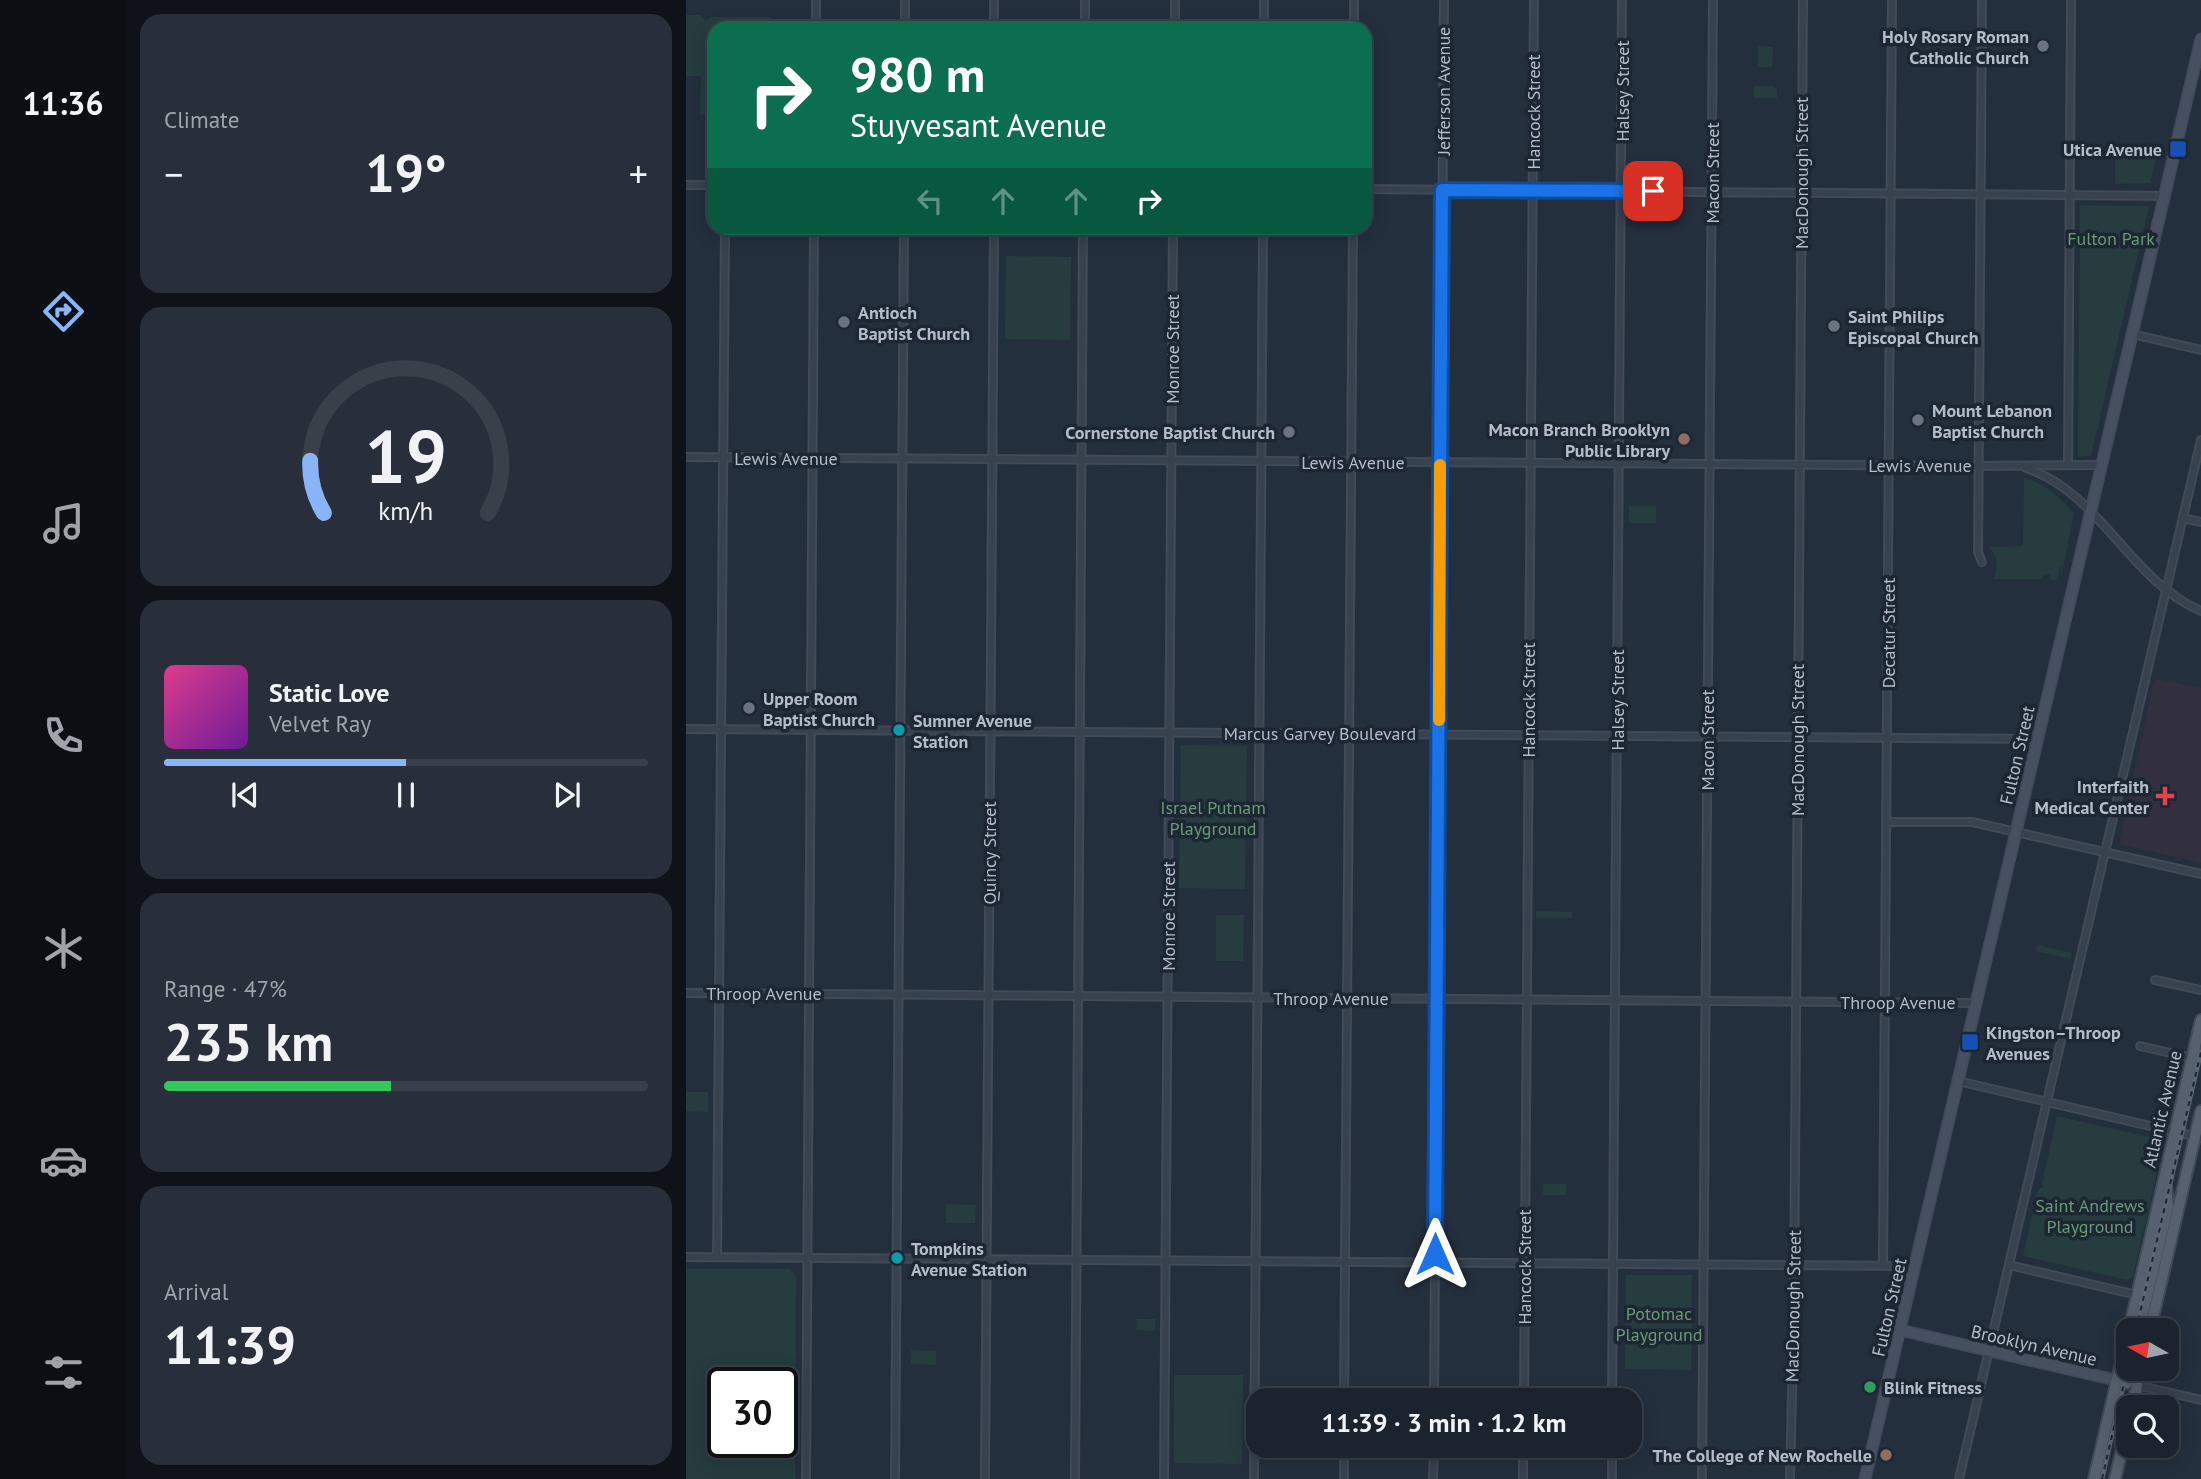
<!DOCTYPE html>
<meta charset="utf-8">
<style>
:root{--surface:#1b232e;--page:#282f3a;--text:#f1f3f6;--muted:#a0a4aa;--line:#39404a;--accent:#8ab4f8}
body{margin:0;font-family:"PT Sans",sans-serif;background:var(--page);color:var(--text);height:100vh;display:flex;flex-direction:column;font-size:26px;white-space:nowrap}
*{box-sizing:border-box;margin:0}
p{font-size:23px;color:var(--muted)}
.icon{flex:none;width:38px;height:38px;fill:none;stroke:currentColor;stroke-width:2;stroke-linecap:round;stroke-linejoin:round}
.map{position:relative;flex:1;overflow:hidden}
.side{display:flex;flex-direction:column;gap:14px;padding:14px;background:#0f1319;width:560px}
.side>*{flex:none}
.top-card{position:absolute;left:21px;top:21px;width:665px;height:214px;border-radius:21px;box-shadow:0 4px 18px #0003,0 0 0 2px var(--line);background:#0b6e4f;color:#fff;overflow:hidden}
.needle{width:46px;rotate:279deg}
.buttons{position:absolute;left:1430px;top:1318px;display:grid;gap:14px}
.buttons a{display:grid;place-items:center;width:63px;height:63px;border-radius:14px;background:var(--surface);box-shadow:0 4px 18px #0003,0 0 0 2px var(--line);font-size:35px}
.speed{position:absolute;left:21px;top:1367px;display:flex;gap:14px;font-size:35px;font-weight:700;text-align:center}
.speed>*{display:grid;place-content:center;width:91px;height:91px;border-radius:50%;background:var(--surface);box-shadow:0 4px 18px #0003,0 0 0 2px var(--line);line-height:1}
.speed .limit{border:4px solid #111;border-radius:10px;background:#fff;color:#111}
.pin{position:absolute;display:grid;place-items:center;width:60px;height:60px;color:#fff;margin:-30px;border-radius:14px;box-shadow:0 4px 10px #0006}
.me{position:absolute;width:77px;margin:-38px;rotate:0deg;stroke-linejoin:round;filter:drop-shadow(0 0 5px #0008)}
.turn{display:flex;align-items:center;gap:24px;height:147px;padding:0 28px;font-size:32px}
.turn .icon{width:91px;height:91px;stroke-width:2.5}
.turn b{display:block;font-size:49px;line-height:60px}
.lanes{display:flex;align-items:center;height:66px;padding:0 28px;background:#0003;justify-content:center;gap:35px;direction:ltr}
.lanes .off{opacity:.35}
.big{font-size:52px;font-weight:800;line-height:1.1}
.side .widget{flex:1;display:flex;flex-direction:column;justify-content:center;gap:10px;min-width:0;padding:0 24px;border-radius:21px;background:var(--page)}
.side .dial{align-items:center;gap:0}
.dial svg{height:182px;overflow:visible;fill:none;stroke:var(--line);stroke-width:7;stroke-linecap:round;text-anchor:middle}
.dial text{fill:var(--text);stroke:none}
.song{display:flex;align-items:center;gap:21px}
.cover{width:84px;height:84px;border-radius:10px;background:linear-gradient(135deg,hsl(330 70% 55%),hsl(280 70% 35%))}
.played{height:7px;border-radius:4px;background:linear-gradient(90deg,var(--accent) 50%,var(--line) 50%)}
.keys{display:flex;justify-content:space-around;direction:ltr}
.heat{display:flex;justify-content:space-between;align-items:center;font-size:38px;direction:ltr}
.charge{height:10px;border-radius:5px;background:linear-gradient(90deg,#34c759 47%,var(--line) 0)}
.trip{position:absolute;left:560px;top:1388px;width:396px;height:70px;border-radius:21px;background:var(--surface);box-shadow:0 4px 18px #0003,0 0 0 2px var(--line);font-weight:800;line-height:70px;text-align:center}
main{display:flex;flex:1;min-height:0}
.tabs{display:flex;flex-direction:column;width:126px;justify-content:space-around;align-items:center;background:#0b0e12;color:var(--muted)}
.tabs .icon{width:49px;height:49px}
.tabs .current{color:var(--accent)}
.tabs b{font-size:32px;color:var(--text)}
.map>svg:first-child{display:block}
</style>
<main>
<nav class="tabs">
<b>11:36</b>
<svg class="icon current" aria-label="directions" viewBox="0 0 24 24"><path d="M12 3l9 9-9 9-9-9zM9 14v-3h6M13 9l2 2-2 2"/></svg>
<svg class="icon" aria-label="music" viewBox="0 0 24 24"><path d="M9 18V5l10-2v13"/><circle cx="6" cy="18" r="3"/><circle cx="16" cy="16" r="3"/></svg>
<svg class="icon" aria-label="phone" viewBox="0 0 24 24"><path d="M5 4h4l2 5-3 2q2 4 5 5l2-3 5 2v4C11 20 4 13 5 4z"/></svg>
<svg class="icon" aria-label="climate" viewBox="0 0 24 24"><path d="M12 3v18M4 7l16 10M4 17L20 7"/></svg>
<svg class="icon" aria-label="car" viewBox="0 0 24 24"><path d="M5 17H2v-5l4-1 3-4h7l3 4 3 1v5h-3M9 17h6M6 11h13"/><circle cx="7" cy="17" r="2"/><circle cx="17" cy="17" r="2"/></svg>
<svg class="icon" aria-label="filters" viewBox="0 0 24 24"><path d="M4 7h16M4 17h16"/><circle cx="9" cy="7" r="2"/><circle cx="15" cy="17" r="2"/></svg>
</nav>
<section class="side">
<div class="widget"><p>Climate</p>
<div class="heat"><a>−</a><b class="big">19°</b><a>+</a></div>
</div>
<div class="widget dial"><svg viewBox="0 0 100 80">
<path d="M14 69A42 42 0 1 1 86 69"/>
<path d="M14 69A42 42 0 0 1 8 46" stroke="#8ab4f8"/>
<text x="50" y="56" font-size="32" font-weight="700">19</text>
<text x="50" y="72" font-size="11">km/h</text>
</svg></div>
<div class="widget">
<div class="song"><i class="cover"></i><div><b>Static Love</b><p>Velvet Ray</p></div></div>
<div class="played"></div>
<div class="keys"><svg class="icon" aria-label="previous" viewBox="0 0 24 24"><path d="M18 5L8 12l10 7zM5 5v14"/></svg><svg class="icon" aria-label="pause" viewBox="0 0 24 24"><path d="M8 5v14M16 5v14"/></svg><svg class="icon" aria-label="next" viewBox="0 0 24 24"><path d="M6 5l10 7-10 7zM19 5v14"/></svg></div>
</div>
<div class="widget"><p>Range · 47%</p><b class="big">235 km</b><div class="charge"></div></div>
<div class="widget"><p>Arrival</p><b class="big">11:39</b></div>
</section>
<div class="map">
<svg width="1515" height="1479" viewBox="0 0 1515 1479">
<rect width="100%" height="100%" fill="#242f3e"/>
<path fill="#32303f" d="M1470,679L1515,688V863L1433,844L1466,690Z"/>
<g fill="#263c3f" fill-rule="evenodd">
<path d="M0,15H14L21,21L25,17H85V28H28V116L14,115L15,76H0Z"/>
<path d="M1072,46L1087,47L1086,67H1072Z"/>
<path d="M1068,86H1086L1091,90V98H1068Z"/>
<path d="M1472,149L1464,183L1429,184V150Z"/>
<path d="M1394,205L1463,206L1405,456L1392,457Z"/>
<path d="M320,256L385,257L384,340L319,339Z"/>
<path d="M1338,478C1359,482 1374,499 1388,513L1375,578V567H1373L1372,580H1365L1364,574L1356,575V579H1308C1311,565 1313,559 1303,547L1337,546Z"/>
<rect x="943" y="506" width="27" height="17"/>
<path d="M495,745L561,746L559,889L493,888Z"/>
<path d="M850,911L886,912V918H850Z"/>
<path d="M530,915H558L557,961H530Z"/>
<path d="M1352,945L1386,953L1385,959L1350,951Z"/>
<path d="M0,1092H22V1112L0,1111Z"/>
<path d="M1371,1116L1467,1138L1473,1163L1447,1276L1441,1280L1337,1256L1352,1190L1357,1187L1356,1184Z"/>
<rect x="857" y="1184" width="23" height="11"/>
<path d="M260,1204L290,1205L289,1223H260Z"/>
<path d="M0,1269H104L110,1277L109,1479H0ZM37,1382H96V1442H37Z"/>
<path d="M940,1275H1006L1005,1370L939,1369Z"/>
<path d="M451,1319H469V1331L450,1330Z"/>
<path d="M225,1350L250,1351V1365L225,1364Z"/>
<path d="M488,1375H557L556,1464L488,1463Z"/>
</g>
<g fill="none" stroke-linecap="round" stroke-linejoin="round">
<g stroke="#414a57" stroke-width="10">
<g id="street">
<path d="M1296,0L1292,552L1296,562"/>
<path d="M130,28V0"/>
<path d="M219,28V0"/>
<path d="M308,28V0"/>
<path d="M399,28V0"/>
<path d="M489,28V0"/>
<path d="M578,28V0"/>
<path d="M668,28V0"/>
<path d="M0,185H28"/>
<path d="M679,189L1479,196"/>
<path d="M1446,334L1515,350"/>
<path d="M0,457L1292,466L1415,465"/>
<path d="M1382,463L1385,0"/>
<path d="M1340,468C1415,493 1443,580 1515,611"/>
<path d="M1497,518L1515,522"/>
<path d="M0,729L1351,739"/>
<path d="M1200,822H1286L1515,874"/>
<path d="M1469,980L1515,990"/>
<path d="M0,993L1290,1003"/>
<path d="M1454,1046L1506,1058"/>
<path d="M1272,1081L1515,1138"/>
<path d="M0,1257L1229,1266"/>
<path d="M31,1257L39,228"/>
<path d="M1197,1265L1206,0"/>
<path d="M1323,1265L1451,1295"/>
<path d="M1451,1385L1515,1400"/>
<path d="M658,1400L667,228"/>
<path d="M748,1400L758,0"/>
<path d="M838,1400L848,0"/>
<path d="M926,1400L936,0"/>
<path d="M120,1479L128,228"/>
<path d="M209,1479L218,228"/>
<path d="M299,1479L308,228"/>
<path d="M389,1479L397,228"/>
<path d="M478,1479L487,228"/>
<path d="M568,1479L577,228"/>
<path d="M658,1479V1446"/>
<path d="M747,1479L748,1446"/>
<path d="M837,1479V1446"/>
<path d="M926,1479V1446"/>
<path d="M1016,1479L1027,0"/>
<path d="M1104,1479L1108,1309L1117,0"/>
<path d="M1273,1479L1515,440"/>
</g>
</g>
<g stroke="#414a57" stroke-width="13">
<g id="secondary">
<path d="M1214,1330L1438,1382"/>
<path d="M1179,1479L1515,39"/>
</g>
</g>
<g stroke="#414a57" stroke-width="14">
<g id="primary">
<path d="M1443,1330L1515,1020"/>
<path d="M1453,1330L1482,1207L1480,1186"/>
<path d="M1464,1330L1515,1111"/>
<path d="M1441,1383L1444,1368"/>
<path d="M1446,1407L1455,1368"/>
<path d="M1408,1479L1442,1333"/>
<path d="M1429,1479L1442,1424"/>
</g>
</g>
<use href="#street" stroke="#38414e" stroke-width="6"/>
<use href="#secondary" stroke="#465061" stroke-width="10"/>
<use href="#primary" stroke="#56606e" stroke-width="10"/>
<g stroke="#5a6575" stroke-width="4.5">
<g id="rail">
<path d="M1450,1330L1515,1052"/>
<path d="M1416,1479L1442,1366"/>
</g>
</g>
<use href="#rail" stroke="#1d2633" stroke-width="2" stroke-dasharray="5" stroke-linecap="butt"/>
</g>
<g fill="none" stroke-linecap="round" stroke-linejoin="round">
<g stroke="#114b97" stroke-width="18">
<path id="route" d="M749,1254L756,190L967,191"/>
</g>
<use href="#route" stroke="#1a73e8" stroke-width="12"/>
<path stroke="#f59e0b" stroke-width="12" d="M753,720L754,465"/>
</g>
<g fill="#6b7280" stroke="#1d2633" stroke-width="2.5">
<circle cx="1357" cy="46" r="7"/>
<circle cx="158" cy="322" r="7"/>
<circle cx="1148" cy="326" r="7"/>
<circle cx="1232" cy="420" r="7"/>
<circle cx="603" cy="432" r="7"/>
<circle cx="63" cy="708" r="7"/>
</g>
<g fill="#1a4fb4" stroke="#1d2633" stroke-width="2.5">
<rect x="1483" y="140" width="18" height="18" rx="3.5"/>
<rect x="1275" y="1033" width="18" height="18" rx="3.5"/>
</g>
<g fill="#8d6e63" stroke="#1d2633" stroke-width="2.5">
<circle cx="998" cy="439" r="7"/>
<circle cx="1200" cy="1455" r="7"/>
</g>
<g fill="#0f9aa8" stroke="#1d2633" stroke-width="2.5">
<circle cx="213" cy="730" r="7"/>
<circle cx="211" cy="1258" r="7"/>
</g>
<path fill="#e0444e" stroke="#1d2633" stroke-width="2.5" d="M1475.5 785.5h7v7h7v7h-7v7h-7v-7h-7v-7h7z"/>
<circle fill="#2e9e5b" stroke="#1d2633" stroke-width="2.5" cx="1184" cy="1387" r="7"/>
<g text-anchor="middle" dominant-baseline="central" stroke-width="7" stroke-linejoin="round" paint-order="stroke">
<g font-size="18" font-weight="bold" fill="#b4bcc9" stroke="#1d2633" text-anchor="start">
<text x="1343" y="36" text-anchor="end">Holy Rosary Roman<tspan x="1343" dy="21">Catholic Church</tspan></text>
<text x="1476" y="149" text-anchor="end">Utica Avenue</text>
<text x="172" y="312">Antioch<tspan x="172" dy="21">Baptist Church</tspan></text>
<text x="1162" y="316">Saint Philips<tspan x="1162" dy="21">Episcopal Church</tspan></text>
<text x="1246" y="410">Mount Lebanon<tspan x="1246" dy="21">Baptist Church</tspan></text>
<text x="984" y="429" text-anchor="end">Macon Branch Brooklyn<tspan x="984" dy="21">Public Library</tspan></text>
<text x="589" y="432" text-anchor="end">Cornerstone Baptist Church</text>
<text x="77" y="698">Upper Room<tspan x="77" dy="21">Baptist Church</tspan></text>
<text x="227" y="720">Sumner Avenue<tspan x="227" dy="21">Station</tspan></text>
<text x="1463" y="786" text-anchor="end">Interfaith<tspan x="1463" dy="21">Medical Center</tspan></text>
<text x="1300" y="1032">Kingston–Throop<tspan x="1300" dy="21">Avenues</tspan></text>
<text x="225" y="1248">Tompkins<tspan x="225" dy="21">Avenue Station</tspan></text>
<text x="1198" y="1387">Blink Fitness</text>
<text x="1186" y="1455" text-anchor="end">The College of New Rochelle</text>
</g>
<g font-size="18" fill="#b4bcc9" stroke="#1d2633">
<text transform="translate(757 91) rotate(-90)">Jefferson Avenue</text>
<text transform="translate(936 91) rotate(-90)">Halsey Street</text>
<text transform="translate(847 112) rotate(-90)">Hancock Street</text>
<text transform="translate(1026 173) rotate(-90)">Macon Street</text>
<text transform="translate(1115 173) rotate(-90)">MacDonough Street</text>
<text transform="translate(486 349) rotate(-90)">Monroe Street</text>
<text x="100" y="458">Lewis Avenue</text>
<text x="667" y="462">Lewis Avenue</text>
<text x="1234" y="465">Lewis Avenue</text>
<text transform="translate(1202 633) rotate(-90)">Decatur Street</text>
<text transform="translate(842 700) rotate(-90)">Hancock Street</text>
<text transform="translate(931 700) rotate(-90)">Halsey Street</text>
<text x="634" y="733">Marcus Garvey Boulevard</text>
<text transform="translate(1021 740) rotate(-90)">Macon Street</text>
<text transform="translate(1111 740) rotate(-90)">MacDonough Street</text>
<text transform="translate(1331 755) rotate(-77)">Fulton Street</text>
<text transform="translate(303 853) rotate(-90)">Quincy Street</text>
<text transform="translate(482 916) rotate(-90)">Monroe Street</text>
<text x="78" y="993">Throop Avenue</text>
<text x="645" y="998">Throop Avenue</text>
<text x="1212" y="1002">Throop Avenue</text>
<text transform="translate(1476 1109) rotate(-77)">Atlantic Avenue</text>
<text transform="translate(838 1267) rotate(-90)">Hancock Street</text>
<text transform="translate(1107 1306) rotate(-89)">MacDonough Street</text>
<text transform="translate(1203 1307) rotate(-77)">Fulton Street</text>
<text transform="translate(1348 1345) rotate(13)">Brooklyn Avenue</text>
</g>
<g font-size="18" fill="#6b9a76" stroke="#1d2633">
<text x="1425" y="238">Fulton Park</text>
<text x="527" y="807">Israel Putnam<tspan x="527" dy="21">Playground</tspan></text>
<text x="1404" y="1205">Saint Andrews<tspan x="1404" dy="21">Playground</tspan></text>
<text x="973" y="1313">Potomac<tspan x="973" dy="21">Playground</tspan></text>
</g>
</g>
</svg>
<div class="buttons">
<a><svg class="needle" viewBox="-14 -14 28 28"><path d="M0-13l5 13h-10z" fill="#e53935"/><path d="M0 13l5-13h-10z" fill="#a0a4aa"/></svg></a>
<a><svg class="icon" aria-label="search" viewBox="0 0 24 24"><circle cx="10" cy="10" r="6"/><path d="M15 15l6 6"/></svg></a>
</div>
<div class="speed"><div class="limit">30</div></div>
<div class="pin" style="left:967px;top:191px;background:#d93025"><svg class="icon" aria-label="arrive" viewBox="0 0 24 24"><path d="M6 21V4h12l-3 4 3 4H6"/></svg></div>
<svg class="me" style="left:749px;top:1254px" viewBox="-20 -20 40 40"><path d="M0-17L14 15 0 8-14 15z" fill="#1a73e8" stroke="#fff" stroke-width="4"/></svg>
<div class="trip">11:39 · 3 min · 1.2 km</div>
<div class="top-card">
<div class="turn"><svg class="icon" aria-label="right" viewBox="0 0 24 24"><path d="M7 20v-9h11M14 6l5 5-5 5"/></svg><div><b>980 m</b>Stuyvesant Avenue</div></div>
<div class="lanes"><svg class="icon off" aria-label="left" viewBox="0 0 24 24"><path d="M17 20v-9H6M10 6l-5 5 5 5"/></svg><svg class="icon off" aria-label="ahead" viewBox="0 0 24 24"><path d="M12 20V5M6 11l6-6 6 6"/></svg><svg class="icon off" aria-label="ahead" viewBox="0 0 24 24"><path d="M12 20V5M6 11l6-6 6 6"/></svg><svg class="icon" aria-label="right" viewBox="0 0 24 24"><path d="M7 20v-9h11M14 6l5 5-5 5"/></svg></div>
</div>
</div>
</main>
